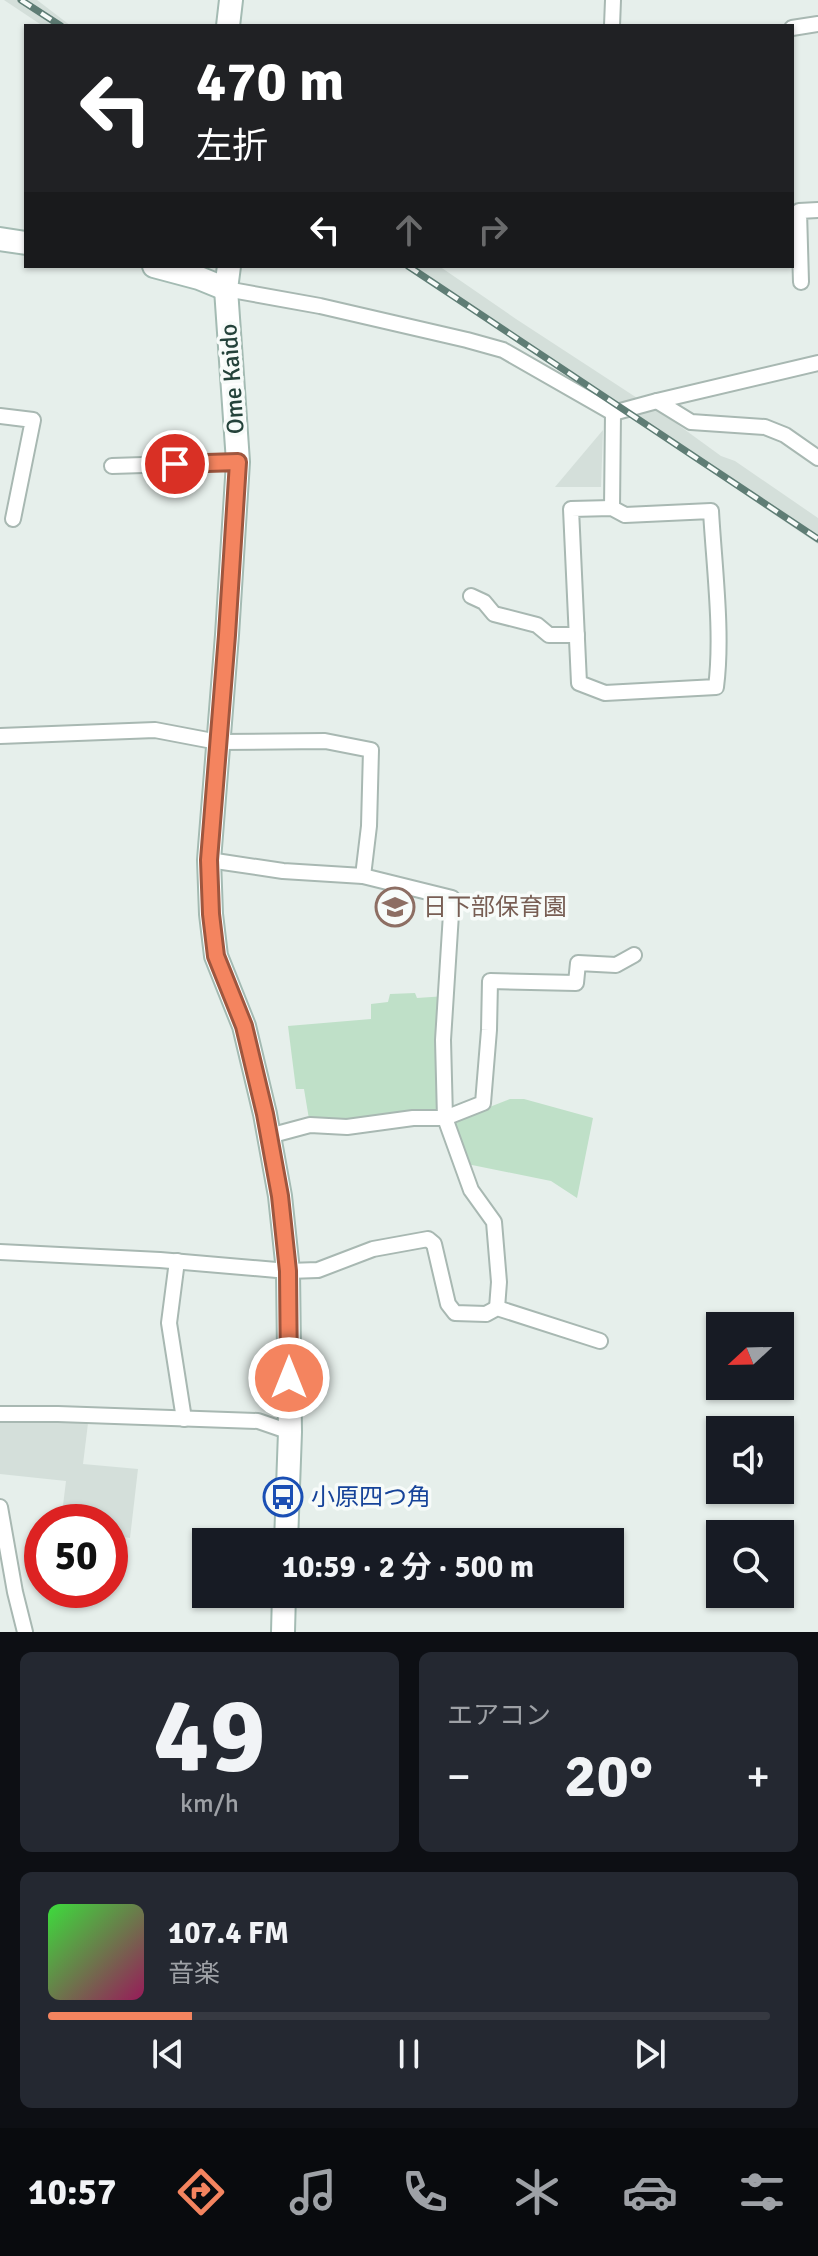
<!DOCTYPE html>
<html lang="ja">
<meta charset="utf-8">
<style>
:root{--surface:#171b24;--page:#242831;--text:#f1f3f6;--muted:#9ea1a6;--line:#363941;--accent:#f4845f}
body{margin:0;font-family:Signika,"Noto Sans JP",sans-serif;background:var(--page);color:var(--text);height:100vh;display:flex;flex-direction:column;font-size:30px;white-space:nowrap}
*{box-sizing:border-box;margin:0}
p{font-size:26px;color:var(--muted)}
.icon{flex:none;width:44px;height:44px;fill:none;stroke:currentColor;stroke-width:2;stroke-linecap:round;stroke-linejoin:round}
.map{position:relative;height:1632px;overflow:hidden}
.panel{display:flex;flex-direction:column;gap:20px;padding:20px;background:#0d0f14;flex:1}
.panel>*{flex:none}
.guide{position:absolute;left:24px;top:24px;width:770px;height:244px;border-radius:0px;box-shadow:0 2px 6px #0004;background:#202124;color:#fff;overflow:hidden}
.needle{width:52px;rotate:248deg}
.buttons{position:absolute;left:706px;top:1312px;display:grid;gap:16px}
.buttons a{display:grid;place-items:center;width:88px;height:88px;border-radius:0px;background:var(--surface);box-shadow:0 2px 6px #0004;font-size:40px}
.speed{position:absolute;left:24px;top:1504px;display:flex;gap:16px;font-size:40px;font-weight:700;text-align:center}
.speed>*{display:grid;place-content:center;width:104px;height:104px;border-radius:50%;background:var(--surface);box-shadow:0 2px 6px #0004;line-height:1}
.speed .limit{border:12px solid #d22;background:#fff;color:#111}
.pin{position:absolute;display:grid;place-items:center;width:68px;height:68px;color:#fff;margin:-34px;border:4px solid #fff;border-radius:50%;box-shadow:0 2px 8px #0007}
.me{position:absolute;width:88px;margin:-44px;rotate:0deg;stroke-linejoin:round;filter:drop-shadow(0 0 6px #0008)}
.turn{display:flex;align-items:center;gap:28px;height:168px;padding:0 40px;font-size:36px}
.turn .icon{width:104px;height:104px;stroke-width:2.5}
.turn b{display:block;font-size:56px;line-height:68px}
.lanes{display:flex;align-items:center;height:76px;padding:0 40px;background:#0003;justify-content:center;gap:40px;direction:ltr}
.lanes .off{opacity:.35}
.big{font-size:60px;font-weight:700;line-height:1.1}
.panel .tile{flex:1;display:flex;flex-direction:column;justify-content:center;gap:12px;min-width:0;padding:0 28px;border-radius:12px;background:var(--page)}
.panel .dial{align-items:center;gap:0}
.dial b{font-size:104px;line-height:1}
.song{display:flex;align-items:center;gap:24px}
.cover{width:96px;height:96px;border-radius:12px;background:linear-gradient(135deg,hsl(120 70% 55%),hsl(330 70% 35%))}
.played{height:8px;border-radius:4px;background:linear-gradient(90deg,var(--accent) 20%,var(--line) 20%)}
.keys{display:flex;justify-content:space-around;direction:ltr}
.heat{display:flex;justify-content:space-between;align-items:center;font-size:44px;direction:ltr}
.panel .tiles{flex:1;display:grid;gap:20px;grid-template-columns:1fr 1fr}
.tile:last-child{grid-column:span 2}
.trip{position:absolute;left:192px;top:1528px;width:432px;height:80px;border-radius:0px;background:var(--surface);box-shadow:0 2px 6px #0004;font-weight:700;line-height:80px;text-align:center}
.tab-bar{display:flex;height:128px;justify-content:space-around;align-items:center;background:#090b0e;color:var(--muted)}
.tab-bar .icon{width:56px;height:56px}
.tab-bar .selected{color:var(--accent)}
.tab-bar b{font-size:36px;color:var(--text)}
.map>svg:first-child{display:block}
</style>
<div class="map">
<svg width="818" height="1632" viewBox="0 0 818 1632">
<rect width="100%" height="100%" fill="#e6efeb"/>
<g fill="#d4dfda">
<path d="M4,0H37L71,26H43Z"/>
<path d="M406,266H439L516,319L677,424L721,456L735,461L818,518V544Z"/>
<path d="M603,430L601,487H555Z"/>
<path d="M0,1414L89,1415L83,1464L138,1469L130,1538L110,1535V1522H61L66,1481L0,1474Z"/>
</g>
<g fill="#bfe0c8">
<path d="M415,993L417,998L446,996L449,1111L310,1125L304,1089H296L288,1026L371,1019V1004L388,1002L390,994Z"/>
<path d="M510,1099H524L593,1118L577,1198L551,1181L467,1164L454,1121Z"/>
</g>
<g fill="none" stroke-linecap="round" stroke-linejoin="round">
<g stroke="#a8b8b2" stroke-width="18">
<g id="street">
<path d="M612,26L613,0"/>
<path d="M792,28L818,24"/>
<path d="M801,282L799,211L818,210"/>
<path d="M226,289L320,306L467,340L503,350L613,413"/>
<path d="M657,401L691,422L765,427L785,435L818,458"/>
<path d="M613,413L657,401L818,363"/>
<path d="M0,416L33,420L13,519"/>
<path d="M112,466L238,462"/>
<path d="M612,508L625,515L711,511C714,565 723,634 716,687L605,693L579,683L571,509Z"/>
<path d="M612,508L613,413"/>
<path d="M471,596L484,602L494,614L537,625L549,635H577"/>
<path d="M0,736L155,730L218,742L325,741L371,750L369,826L363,876"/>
<path d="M209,860L283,871L363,876L452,898L443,1040L445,1118L471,1190L494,1222L499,1282L497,1308"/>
<path d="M269,1136L310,1125L347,1127L413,1118H445L483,1103L489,1030L490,981L576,983L578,963L616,965L634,955"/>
<path d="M0,1252L160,1260L288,1271L318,1270L373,1249L428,1239L434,1244L448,1304L455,1313L486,1314L497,1308L600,1341"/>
<path d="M177,1261L169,1323L184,1419"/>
<path d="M0,1414H58L258,1421L290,1432"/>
<path d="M0,1507L15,1592L25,1632"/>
</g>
</g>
<g stroke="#a4bbb3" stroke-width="26">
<g id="secondary">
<path d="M228,26L231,0"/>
<path d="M0,239L26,243"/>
<path d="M154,266L199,278L226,289"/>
<path d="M229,266L226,289L238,462L227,635L209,860L211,914L216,956L244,1026L265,1114L280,1196L288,1271L290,1432L286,1542"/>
<path d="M283,1632L284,1594"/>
</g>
</g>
<use href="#street" stroke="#fff" stroke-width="14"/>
<use href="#secondary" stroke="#fff" stroke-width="22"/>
<g stroke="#5f7d75" stroke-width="7">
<g id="rail">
<path d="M21,0L61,26"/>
<path d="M408,266L818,539"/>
</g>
</g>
<use href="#rail" stroke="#f7fbf9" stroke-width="4" stroke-dasharray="12" stroke-linecap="butt"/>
</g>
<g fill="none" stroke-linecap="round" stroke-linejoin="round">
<g stroke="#9f563e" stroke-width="20">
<path id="route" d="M175,464L238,462L227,635L209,860L211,914L216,956L244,1026L265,1114L280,1196L288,1271L289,1378"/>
</g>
<use href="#route" stroke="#f4845f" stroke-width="14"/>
</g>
<defs>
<g id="school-ring" transform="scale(2)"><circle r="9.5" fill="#f7fbf9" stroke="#8d6e63" stroke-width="1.5"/><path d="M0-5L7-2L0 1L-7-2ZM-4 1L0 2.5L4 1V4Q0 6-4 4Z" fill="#8d6e63"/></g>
<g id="bus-ring" transform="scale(2)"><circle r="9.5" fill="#f7fbf9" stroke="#1a4fb4" stroke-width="1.5"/><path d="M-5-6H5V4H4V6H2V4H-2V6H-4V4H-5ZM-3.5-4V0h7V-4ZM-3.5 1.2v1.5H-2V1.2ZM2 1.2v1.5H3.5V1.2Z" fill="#1a4fb4"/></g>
</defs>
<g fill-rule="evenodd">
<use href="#school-ring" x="395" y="907"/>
<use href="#bus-ring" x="283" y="1497"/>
</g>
<g text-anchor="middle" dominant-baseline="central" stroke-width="7" stroke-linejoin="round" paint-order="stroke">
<g font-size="24" fill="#24423a" stroke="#f7fbf9">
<text transform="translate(232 379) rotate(-94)">Ome Kaido</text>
</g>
<g font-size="24" fill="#785e54" stroke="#f7fbf9" text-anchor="start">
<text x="423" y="907">日下部保育園</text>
</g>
<g font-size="24" fill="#164399" stroke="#f7fbf9" text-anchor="start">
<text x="311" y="1497">小原四つ角</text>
</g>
</g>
</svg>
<div class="buttons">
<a><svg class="needle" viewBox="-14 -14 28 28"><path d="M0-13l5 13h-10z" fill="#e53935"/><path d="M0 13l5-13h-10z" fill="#9ea1a6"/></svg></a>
<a><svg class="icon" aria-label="sound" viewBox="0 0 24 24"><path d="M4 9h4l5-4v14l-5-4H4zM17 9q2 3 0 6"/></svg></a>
<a><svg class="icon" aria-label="search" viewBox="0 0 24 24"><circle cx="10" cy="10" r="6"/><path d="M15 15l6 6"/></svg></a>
</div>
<div class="speed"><div class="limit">50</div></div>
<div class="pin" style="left:175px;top:464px;background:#d93025"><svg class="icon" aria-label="arrive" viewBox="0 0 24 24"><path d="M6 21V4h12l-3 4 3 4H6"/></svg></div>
<svg class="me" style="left:289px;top:1378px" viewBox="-20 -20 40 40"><circle r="17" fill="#f4845f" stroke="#fff" stroke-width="3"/><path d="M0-11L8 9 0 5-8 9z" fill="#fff"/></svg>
<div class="trip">10:59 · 2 分 · 500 m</div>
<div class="guide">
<div class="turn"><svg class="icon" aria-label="left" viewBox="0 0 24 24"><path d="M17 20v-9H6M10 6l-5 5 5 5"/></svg><div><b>470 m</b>左折</div></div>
<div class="lanes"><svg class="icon" aria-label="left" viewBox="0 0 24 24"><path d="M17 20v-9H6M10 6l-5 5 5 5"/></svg><svg class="icon off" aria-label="ahead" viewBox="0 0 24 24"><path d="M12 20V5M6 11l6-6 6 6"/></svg><svg class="icon off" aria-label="right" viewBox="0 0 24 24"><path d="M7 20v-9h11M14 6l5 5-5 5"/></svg></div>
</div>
</div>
<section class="panel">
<div class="tiles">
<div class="tile dial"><b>49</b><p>km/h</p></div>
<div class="tile"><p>エアコン</p>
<div class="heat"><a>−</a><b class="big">20°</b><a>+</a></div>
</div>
<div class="tile">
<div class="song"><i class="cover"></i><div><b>107.4 FM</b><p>音楽</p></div></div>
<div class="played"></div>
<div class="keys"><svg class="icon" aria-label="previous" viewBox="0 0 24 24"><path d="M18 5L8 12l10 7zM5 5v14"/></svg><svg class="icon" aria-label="pause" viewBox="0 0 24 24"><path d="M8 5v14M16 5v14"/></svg><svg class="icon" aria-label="next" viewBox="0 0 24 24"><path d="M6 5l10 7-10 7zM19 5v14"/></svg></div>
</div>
</div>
</section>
<nav class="tab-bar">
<b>10:57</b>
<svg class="icon selected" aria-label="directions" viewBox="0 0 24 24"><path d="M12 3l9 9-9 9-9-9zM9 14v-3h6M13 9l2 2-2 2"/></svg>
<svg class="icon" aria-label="music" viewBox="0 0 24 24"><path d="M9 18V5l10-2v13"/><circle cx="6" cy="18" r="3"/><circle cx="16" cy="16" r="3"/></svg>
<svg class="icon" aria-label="phone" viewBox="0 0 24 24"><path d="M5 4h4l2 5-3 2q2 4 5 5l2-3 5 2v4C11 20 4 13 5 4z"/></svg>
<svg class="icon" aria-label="climate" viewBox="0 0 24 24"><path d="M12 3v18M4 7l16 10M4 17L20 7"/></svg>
<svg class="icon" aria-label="car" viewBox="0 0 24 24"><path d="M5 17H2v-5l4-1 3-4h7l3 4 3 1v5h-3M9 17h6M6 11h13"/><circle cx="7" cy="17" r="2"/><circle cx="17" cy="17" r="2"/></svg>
<svg class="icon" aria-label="filters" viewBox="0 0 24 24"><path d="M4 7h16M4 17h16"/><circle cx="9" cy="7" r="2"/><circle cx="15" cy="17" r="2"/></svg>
</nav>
